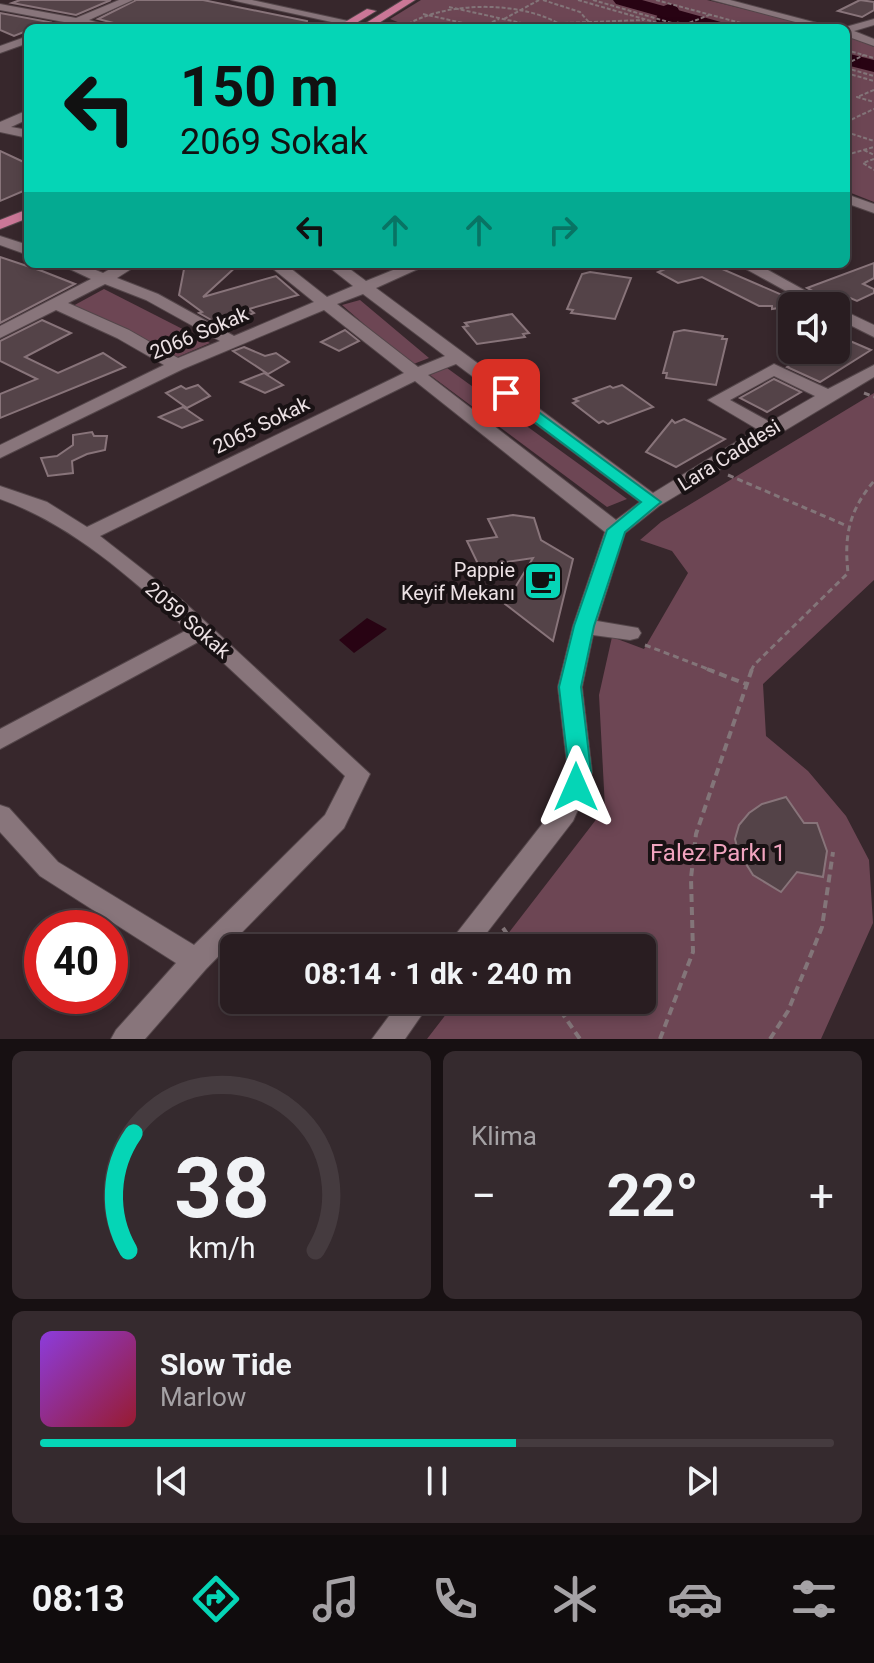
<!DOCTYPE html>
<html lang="tr">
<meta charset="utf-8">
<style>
:root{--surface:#291d21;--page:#352a2e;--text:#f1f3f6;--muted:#a5a2a5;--line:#453b3f;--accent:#05d5b6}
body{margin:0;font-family:Roboto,sans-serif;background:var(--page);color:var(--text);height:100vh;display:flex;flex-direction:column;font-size:30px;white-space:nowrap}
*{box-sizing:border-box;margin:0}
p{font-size:26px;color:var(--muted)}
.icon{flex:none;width:44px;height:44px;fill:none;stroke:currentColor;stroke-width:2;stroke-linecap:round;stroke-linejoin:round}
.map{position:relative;height:1039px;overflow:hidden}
.sheet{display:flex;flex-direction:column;gap:12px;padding:12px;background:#171012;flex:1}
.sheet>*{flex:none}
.guide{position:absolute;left:24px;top:24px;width:826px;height:244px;border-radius:12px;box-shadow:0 4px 12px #0003,0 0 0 2px var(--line);background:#05d5b6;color:#111;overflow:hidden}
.tools{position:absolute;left:778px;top:292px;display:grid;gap:16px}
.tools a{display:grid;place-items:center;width:72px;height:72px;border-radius:12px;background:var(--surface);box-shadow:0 4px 12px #0003,0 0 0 2px var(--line);font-size:40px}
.speed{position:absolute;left:24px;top:910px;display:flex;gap:16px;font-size:40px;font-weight:700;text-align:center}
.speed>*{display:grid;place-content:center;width:104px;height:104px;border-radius:50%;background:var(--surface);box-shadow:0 4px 12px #0003,0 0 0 2px var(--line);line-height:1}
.speed .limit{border:12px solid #d22;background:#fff;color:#111}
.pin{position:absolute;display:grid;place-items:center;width:68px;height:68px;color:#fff;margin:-34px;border-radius:16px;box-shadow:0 4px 12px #0006}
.me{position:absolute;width:88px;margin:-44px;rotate:0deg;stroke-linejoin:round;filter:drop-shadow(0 0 6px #0008)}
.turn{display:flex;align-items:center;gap:28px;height:168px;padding:0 24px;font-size:36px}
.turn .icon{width:104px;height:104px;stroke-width:2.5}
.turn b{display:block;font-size:56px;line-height:68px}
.lanes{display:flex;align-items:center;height:76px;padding:0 24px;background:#0003;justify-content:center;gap:40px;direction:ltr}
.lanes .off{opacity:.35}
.big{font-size:60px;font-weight:700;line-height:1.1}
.sheet .tile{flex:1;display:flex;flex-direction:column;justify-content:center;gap:12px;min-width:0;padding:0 28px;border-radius:12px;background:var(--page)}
.sheet .dial{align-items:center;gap:0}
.dial svg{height:208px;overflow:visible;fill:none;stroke:var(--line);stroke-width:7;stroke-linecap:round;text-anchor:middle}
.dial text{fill:var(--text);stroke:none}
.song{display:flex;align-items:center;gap:24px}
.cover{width:96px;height:96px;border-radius:12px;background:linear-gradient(135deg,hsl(270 70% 55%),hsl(350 70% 35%))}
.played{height:8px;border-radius:4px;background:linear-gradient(90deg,var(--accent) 60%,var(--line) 60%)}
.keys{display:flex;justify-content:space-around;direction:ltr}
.heat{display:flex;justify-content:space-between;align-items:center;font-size:44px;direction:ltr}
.sheet .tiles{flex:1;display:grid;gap:12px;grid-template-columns:1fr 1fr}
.tile:last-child{grid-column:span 2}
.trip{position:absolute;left:220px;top:934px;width:436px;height:80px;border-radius:12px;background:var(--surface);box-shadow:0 4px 12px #0003,0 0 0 2px var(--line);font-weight:700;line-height:80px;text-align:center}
.tab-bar{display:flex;height:128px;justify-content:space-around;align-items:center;background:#100c0d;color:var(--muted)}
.tab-bar .icon{width:56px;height:56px}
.tab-bar .selected{color:var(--accent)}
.tab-bar b{font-size:36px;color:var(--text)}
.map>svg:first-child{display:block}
</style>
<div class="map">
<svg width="874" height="1039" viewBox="0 0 874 1039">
<rect width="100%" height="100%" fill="#37272c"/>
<g fill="#6d4654">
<path d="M421,0H707L821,28H413L390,19Z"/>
<path d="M846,35L874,47V202L846,191Z"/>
<path d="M104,289L210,343L173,359L71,307Z"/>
<path d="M360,300L429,358L411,365L342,305Z"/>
<path d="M447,368L627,499L607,507L430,375Z"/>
<path d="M874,393V580L763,684L766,736L808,771L846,816L869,860L873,923L821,1039H427L457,1000H642V948H497L605,808L599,695L612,637L644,649L688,573L672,551L640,540L661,522Z"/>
</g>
<path fill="#280313" d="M367,618L387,629L354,653L339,640Z"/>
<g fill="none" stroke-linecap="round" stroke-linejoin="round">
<path stroke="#280313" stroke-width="20" d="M666,20L670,14"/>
<g fill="#280313" fill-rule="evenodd">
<path d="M613,0H642L728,24L730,28H701L616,4Z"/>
<path d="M846,53L874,60V72L846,65Z"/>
</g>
</g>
<g fill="#544348" stroke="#88747a" stroke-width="2">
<path d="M20,0H111L76,15L12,3Z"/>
<path d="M136,0H203L307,21L306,28H133L98,19Z"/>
<path d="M860,0L874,2V10L862,17L838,11Z"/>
<path d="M0,13L49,22L14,36L0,30Z"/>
<path d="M0,151L28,164V189L0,201Z"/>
<path d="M0,257L42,271L75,284L0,323Z"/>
<path d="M874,263V278L863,284L874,289V293L857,301L848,297L829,300L807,288Z"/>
<path d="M185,264H239L203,297L276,276L298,295L249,309L254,313L222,326L199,313L202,312L179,295Z"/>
<path d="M677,264H732L722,269L803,304L772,309V306H759L702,277L678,283L658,272Z"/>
<path d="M590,272L631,278L615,319L571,313L573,310L567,309L582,274Z"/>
<path d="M512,314L529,333L523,334L525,337L477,344L463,327L468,326L465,323Z"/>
<path d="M42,320L71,333L25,357L58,373L103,353L125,367L0,418V394L37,379L0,361V341Z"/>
<path d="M345,330L359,341L339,351L321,342Z"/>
<path d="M684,330L723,336L722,339H727L716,385L666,378L667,373H663L674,332Z"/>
<path d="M836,335L871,350L820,382L787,367L794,362L789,360L806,350H836Z"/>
<path d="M244,347L265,356L276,353L289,362L268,374L233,351Z"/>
<path d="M264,373L283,385L265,393L241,382Z"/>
<path d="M774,379L801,392L767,412L740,398Z"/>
<path d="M198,385L210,396L187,408L166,393L181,386L186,389Z"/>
<path d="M622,385L653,407L608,424L603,421L599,423L573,403L578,401L574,399L610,386L613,388Z"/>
<path d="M183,407L202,420L182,428L159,417Z"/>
<path d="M684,419L725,439L676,467L646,452L672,420L675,423Z"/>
<path d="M92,432L94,436H107L105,450L87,454L72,461L73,473L48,476L41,458L57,456L73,445V435Z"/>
<path d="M513,515L534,518L541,540L573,559L553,641L505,604L533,558L479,566L467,541L497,537L488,519Z"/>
<path d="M786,797L804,823H817L827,851L823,877L797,872L781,892L753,875L738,851L735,839L739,825L749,813L762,804Z"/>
</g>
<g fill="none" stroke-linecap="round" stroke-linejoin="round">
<g stroke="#54464a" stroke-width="2">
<g id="minor">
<path d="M119,0H133L89,20L117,28H96L0,10V4L76,18Z"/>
<path d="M231,0H252L380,28H359Z"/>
<path d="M712,0H730L836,28H818Z"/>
<path d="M874,19V25L854,31L874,39V46L846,36V28H842Z"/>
<path d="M28,36V43L0,53V46Z"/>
<path d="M28,110V119L11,127L28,130V138L0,132V122Z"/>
<path d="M846,194L874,204V213L846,203Z"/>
<path d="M0,236L28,245V255L0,245Z"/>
<path d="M59,264H81L103,273L119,264H139L117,278L158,294L234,336L314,302L267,264H285L327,297L353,286L325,264H343L366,281L408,264H429L376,288L653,493L757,429L708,400L774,364L828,389L874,365V377L659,506L625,533L597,621L638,628L641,633L638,638L630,640L593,635L582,687L592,772L588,787L573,821L475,948H445L554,809L568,772L558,687L573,626L605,532L415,381L100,536L183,601L370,774L344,828L206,969L145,1039H111L116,1030L176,963L40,876L0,832V805L9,808L58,862L194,945L325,815L345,776L200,641L0,749V729L187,630C133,579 71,524 0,499V486L47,502L87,527L404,373L324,310L183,369L0,458V445L164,365L117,338L56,310L0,338V326L91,279ZM105,284L146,300L220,341L178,358L129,330L68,303ZM363,294L445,356L418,367L337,304ZM456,364L640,502L616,520L428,375ZM774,376L815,396L770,422L730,400Z"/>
<path d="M737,264H757L833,306H813Z"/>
<path d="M836,307L874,325V337L836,318Z"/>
<path d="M401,1000H432L405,1039H372Z"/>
</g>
</g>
<g stroke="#54464a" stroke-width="2">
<g id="major">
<path d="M403,0H415L371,28H358Z"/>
<path d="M367,9L376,11L348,28H335Z"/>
<path d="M28,209V218L0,229V220Z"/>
</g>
</g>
<g stroke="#837579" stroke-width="2" stroke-dasharray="4 2" stroke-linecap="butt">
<path d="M543,0L580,12L594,28"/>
<path d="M578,0L675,28"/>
<path d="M593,0L689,28"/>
<path d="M656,0L759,28"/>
<path d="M449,7L544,28"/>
<path d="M423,14L485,28"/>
<path d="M504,19L539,0"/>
<path d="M564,23L644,20"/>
<path d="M684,25L709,15"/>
<path d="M403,27C445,0 526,0 566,28"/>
<path d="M481,27L499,19"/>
<path d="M644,28L654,23"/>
<path d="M846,50L874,58"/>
<path d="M846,64L864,55"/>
<path d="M846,68L874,76"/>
<path d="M846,73L874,81"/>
<path d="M874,90L857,97L874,102"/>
<path d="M846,122L874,109"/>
<path d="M846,132L874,141"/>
<path d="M864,150L874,155"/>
<path d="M846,155L874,147"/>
<path d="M874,159L863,163L874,170"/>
</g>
<g stroke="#837579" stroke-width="3" stroke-dasharray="6 4" stroke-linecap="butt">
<path d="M864,393L874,397"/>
<path d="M728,475L845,525"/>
<path d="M645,645L713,671"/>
<path d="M751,671L754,665L848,573C844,535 849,511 874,481"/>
</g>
<g stroke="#837579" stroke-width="4" stroke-dasharray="8 5" stroke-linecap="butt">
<path d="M707,669L746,684"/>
<path d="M503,928L517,948"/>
<path d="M553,1000L580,1039"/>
<path d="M660,1039L693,952L691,878L696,834L752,669"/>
<path d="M770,1039L788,1011L822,927L833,852"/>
</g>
<use href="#minor" fill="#88757b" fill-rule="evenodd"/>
<use href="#major" fill="#cb7797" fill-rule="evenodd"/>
</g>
<path fill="#05d5b6" stroke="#038a76" stroke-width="2" d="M506,388L661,502L625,532L594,626L581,687L591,772L584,793L576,795L568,793L565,787L569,772L559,687L574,626L607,530L641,502L501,397L498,393Z"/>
<defs>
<g id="cafe-square" transform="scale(2)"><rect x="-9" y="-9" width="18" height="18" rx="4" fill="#05d5b6" stroke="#191214"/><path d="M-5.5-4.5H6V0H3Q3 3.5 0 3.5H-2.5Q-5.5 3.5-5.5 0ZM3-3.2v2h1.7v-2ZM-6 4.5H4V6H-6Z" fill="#111"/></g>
</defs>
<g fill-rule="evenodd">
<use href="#cafe-square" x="543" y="581"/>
</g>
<g text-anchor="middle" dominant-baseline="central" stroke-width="8" stroke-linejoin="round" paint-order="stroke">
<g font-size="20" fill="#ece1e4" stroke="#191214">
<text transform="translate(199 333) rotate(-23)">2066 Sokak</text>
<text transform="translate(261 425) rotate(-26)">2065 Sokak</text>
<text transform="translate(729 455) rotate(-32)">Lara Caddesi</text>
<text transform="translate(188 620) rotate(41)">2059 Sokak</text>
</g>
<g font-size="20" fill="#ece1e4" stroke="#191214" text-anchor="end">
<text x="515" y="570">Pappie<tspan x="515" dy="23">Keyif Mekanı</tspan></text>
</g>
<g font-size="24" fill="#f1a4bf" stroke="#191214">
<text x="718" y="853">Falez Parkı 1</text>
</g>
</g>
</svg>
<div class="tools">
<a><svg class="icon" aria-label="sound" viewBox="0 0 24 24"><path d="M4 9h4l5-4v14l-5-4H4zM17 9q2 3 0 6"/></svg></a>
</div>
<div class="speed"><div class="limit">40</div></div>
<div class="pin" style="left:506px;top:393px;background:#d93025"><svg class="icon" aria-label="arrive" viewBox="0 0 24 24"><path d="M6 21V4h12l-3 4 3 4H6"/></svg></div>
<svg class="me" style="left:576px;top:787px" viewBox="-20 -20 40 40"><path d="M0-17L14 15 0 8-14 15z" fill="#05d5b6" stroke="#fff" stroke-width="4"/></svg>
<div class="trip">08:14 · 1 dk · 240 m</div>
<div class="guide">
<div class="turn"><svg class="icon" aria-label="left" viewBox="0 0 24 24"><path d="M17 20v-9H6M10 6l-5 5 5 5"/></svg><div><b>150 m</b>2069 Sokak</div></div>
<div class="lanes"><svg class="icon" aria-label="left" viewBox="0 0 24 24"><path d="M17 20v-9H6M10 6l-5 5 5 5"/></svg><svg class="icon off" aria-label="ahead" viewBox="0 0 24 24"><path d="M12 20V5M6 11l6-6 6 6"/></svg><svg class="icon off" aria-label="ahead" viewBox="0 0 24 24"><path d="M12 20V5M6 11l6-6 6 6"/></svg><svg class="icon off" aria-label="right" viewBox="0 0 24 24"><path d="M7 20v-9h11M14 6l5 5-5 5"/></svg></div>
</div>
</div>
<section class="sheet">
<div class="tiles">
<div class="tile dial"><svg viewBox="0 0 100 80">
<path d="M14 69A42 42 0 1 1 86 69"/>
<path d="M14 69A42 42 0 0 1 16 24" stroke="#05d5b6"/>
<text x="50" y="56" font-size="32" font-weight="700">38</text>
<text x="50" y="72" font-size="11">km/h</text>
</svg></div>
<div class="tile"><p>Klima</p>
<div class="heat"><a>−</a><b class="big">22°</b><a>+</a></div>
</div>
<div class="tile">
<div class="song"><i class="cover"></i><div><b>Slow Tide</b><p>Marlow</p></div></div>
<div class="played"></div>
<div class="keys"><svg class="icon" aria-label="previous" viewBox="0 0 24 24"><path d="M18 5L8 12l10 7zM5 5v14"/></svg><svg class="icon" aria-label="pause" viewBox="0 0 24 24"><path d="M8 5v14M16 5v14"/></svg><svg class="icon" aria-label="next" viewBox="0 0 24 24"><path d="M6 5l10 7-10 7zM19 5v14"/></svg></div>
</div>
</div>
</section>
<nav class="tab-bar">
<b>08:13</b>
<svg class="icon selected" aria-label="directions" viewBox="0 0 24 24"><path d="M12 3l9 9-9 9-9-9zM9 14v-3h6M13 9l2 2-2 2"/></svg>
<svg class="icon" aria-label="music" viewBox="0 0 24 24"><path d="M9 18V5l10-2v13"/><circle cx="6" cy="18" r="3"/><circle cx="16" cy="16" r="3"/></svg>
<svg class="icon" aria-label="phone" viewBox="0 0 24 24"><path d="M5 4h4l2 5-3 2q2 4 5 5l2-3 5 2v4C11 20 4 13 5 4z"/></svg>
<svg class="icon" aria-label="climate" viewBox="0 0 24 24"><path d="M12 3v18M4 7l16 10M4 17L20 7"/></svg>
<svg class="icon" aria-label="car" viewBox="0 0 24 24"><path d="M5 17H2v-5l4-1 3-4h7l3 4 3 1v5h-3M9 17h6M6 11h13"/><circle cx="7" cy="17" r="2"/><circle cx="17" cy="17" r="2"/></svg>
<svg class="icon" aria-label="filters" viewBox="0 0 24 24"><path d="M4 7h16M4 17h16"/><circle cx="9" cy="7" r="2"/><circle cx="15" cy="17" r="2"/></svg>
</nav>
